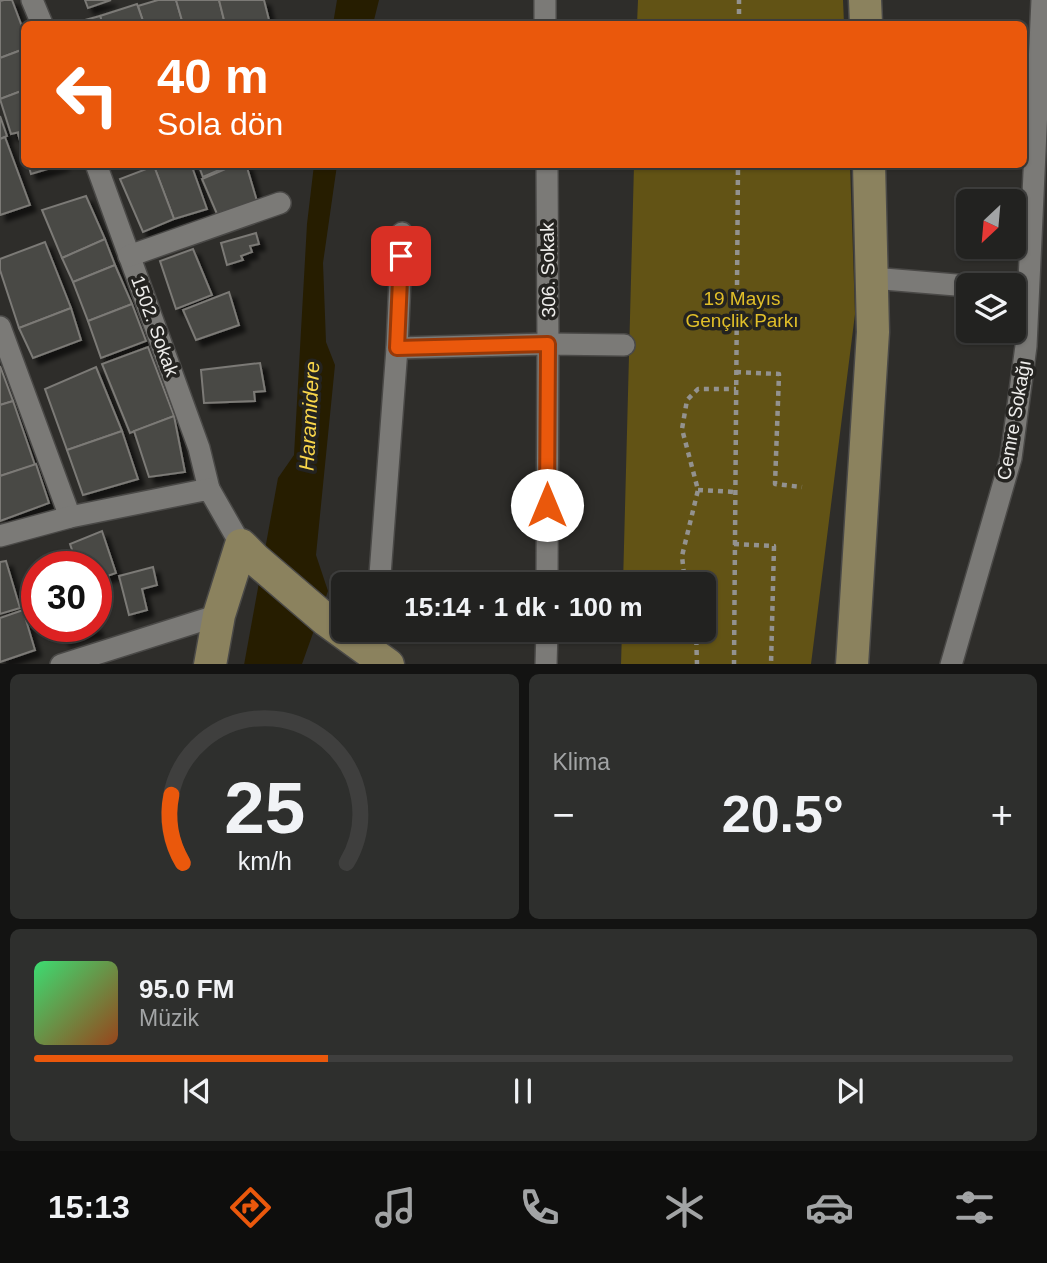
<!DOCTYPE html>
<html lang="tr">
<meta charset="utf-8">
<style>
:root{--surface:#222220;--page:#2e2f2d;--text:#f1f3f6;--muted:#a2a4a5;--line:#3f3f3e;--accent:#ea580c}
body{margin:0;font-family:Arial,sans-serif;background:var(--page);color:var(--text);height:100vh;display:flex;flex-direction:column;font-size:26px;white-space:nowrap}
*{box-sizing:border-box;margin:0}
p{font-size:23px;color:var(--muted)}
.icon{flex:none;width:38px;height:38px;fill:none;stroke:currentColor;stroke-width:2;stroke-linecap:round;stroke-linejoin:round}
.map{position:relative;height:664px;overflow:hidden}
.sheet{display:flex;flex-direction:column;gap:10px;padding:10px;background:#131312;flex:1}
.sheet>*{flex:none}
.banner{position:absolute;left:21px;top:21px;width:1006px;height:147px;border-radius:10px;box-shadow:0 2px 5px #0004,0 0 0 2px var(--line);background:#ea580c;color:#fff;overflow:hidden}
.needle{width:46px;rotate:206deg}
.controls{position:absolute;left:956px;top:189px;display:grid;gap:14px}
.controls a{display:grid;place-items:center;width:70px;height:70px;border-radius:10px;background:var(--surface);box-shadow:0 2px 5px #0004,0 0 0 2px var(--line);font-size:35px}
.speed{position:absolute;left:21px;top:551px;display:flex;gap:14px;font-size:35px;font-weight:700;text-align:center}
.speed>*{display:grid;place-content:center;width:91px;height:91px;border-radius:50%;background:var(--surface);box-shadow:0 2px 5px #0004,0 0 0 2px var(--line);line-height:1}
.speed .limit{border:10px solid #d22;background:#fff;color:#111}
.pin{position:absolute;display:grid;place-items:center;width:60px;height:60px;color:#fff;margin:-30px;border-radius:14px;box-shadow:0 4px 10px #0006}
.me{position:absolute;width:77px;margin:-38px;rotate:0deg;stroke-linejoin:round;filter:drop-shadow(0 0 5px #0008)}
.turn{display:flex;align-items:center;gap:24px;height:147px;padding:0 21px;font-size:32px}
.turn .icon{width:91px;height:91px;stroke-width:2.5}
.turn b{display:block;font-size:49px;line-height:60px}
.big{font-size:52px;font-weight:700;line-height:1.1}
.sheet .tile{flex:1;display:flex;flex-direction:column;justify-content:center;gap:10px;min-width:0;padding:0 24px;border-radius:10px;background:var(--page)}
.sheet .dial{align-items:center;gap:0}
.dial svg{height:182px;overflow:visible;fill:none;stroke:var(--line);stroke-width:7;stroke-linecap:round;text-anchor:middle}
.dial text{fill:var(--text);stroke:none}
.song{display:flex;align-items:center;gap:21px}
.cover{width:84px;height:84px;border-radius:10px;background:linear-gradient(135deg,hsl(140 70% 55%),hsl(20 70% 35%))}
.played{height:7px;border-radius:4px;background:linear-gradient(90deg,var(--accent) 30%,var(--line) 30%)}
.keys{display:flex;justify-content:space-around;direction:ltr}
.heat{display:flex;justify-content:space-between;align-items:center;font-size:38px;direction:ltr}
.sheet .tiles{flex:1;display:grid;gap:10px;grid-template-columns:1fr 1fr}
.tile:last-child{grid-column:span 2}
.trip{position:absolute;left:331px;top:572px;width:385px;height:70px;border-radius:10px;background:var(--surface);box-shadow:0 2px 5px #0004,0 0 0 2px var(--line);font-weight:700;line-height:70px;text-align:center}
.menu{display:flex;height:112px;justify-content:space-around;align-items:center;background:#0e0e0d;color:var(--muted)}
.menu .icon{width:49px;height:49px}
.menu .on{color:var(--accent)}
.menu b{font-size:32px;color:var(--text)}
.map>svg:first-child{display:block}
</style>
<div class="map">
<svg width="1047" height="665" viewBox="0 0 1047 665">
<defs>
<filter id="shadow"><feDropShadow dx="6" dy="6" stdDeviation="2" flood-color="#0009"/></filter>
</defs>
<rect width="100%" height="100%" fill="#2e2d2a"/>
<g fill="#625315">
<path d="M638,0H843L844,24H637Z"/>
<path d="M634,165H850L855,314L811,664L621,665L622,630H704V584H623Z"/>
</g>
<g fill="#261d00">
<path d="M337,0H379L373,24H333Z"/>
<path d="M314,165H337L323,263L326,342L335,365L316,555L328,591L302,664L244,665L278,478L294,455L307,224Z"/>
</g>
<g fill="#494845" stroke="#7b7a76" stroke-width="2" filter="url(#shadow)">
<path d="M4,0H12L24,32V49L0,58V1Z"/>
<path d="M85,0H111L88,8Z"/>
<path d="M158,0H176L183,24H144L138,6Z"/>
<path d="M176,0H219L225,24H183Z"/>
<path d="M219,0H264L270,24H225Z"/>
<path d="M137,4L144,24H103L100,16Z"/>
<path d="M100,16L103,24H70Z"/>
<path d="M24,49V90L0,99V58Z"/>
<path d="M24,90V131L11,134L0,99Z"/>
<path d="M0,116L7,136L0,139Z"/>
<path d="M24,132V154L18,134Z"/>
<path d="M5,137L30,205L0,215V139Z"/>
<path d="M28,164H64L31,174Z"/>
<path d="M161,164H191L207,209L174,219L154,166Z"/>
<path d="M198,164H233L203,177Z"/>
<path d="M237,164H246L257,201L217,214L202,179Z"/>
<path d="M154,166L174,219L143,232L120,179Z"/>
<path d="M86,196L105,239L62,258L42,210Z"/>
<path d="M256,233L259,244L250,246L252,252L241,256L243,260L227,265L221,243Z"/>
<path d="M105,239L115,265L73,282L62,258Z"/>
<path d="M45,242L71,308L19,328L0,270V259Z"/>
<path d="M193,249L212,295L176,309L160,261Z"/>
<path d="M115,265L132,304L88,321L73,282Z"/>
<path d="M229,292L239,325L196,340L183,310Z"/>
<path d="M132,304L146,341L101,358L88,321Z"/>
<path d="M71,308L81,340L33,358L19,328Z"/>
<path d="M148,347L174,416L130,433L102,364Z"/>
<path d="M260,363L265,391L254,392L255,401L204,403L201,370Z"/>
<path d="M0,366L13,401L0,405Z"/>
<path d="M96,367L122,431L67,450L45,389Z"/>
<path d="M13,401L35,465L0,476V405Z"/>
<path d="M174,416L185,472L149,477L134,431Z"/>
<path d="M122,431L138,479L83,495L67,450Z"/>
<path d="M36,464L49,503L0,521V476Z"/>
<path d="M102,531L116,573L96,580V567H78L70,544Z"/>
<path d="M6,561L20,608L0,614V562Z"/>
<path d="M75,562L77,567H57Z"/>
<path d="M153,567L157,585L142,589L147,610L129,615L119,576Z"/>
<path d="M23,610L35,650L0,662V618Z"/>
<path d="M60,626H96L97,630L64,640Z"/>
</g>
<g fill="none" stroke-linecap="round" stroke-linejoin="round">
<g stroke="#4a4947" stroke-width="24">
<g id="street">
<path d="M32,0L42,24"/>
<path d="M545,0V24"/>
<path d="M96,164L199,448L209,489"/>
<path d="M547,164L548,344L547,584"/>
<path d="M129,256L280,203"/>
<path d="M872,278L968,286"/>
<path d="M0,327L70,517"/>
<path d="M397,348L548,344L624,345"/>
<path d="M0,536L70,517L209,489L241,545"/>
<path d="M377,584L380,575L397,348L402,233"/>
<path d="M61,665L219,615"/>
<path d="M546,665L547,630"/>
<path d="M951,665L1011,458L1026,346L1042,0"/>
</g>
</g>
<g stroke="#4a4947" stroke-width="35">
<g id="secondary">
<path d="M865,0L866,24"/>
<path d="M210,665L219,615L241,545L256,560L326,620L388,665"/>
<path d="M852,665L873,332L869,164"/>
</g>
</g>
<g stroke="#93928f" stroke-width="4.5" stroke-dasharray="5 5" stroke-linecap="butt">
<path d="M739,24V0"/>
<path d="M736,372L779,374L775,484L802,487"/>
<path d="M698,490L735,492"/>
<path d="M734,544L774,546L771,665"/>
<path d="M685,584L682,556L698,490L682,429L687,400L698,389H736"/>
<path d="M696,630L697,665"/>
<path d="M734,665L738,164"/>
</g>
<use href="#street" stroke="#7b7a77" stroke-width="21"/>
<use href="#secondary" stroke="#8b825e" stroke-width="32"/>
</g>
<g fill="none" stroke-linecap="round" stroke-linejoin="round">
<g stroke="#983908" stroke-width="18">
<path id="route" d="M401,256L397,348L548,344L547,505"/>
</g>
<use href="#route" stroke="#ea580c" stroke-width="12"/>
</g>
<g text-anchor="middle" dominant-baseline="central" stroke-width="7" stroke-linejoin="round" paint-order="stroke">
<g font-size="19" fill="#eeedeb" stroke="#242320">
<text transform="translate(548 270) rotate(-91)">306. Sokak</text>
<text transform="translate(155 326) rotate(70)">1502. Sokak</text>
<text transform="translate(1014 420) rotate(-80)">Cemre Sokağı</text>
</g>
<g font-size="19" fill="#e1bf29" stroke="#242320">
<text x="742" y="298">19 Mayıs<tspan x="742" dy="22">Gençlik Parkı</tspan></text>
</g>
<g font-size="21" font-style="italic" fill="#f9d64a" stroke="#242320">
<text transform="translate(309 416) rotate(-87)">Haramidere</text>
</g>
</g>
</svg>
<div class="controls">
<a><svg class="needle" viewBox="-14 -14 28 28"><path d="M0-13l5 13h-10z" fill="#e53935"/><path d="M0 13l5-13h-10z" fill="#a2a4a5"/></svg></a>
<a><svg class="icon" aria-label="layers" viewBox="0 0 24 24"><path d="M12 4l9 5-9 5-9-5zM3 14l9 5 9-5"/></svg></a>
</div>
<div class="speed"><div class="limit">30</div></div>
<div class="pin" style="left:401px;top:256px;background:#d93025"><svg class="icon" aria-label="arrive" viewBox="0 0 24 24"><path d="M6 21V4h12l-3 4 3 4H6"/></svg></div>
<svg class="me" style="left:547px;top:505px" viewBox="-20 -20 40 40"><circle r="19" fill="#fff"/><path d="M0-13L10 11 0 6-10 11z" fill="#ea580c"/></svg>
<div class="trip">15:14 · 1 dk · 100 m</div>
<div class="banner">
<div class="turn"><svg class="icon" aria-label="left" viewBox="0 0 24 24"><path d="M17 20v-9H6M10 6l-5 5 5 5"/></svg><div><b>40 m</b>Sola dön</div></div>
</div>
</div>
<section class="sheet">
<div class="tiles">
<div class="tile dial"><svg viewBox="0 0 100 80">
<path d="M14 69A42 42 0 1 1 86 69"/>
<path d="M14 69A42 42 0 0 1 9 39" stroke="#ea580c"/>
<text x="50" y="56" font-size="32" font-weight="700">25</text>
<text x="50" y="72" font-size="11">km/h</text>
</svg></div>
<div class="tile"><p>Klima</p>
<div class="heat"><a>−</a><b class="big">20.5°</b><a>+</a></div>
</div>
<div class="tile">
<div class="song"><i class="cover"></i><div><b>95.0 FM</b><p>Müzik</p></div></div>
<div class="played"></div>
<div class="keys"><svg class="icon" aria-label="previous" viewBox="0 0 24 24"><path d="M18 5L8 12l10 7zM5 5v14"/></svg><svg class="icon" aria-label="pause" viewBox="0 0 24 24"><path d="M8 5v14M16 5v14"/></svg><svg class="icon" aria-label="next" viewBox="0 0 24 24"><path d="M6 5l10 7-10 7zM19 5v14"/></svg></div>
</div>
</div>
</section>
<nav class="menu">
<b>15:13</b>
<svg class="icon on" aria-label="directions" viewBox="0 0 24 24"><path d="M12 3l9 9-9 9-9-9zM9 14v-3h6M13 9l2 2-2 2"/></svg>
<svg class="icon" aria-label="music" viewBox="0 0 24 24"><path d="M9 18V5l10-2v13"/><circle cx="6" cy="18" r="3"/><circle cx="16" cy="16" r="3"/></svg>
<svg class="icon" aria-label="phone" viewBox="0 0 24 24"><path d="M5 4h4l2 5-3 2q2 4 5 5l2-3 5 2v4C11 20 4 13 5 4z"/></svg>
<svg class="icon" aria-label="climate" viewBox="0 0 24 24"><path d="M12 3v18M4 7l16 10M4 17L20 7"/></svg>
<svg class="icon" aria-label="car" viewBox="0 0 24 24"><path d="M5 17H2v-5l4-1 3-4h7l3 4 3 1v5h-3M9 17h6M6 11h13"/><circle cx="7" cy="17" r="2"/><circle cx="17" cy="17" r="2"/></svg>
<svg class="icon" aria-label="filters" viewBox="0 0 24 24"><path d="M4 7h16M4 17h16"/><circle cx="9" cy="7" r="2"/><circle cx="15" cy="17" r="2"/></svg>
</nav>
